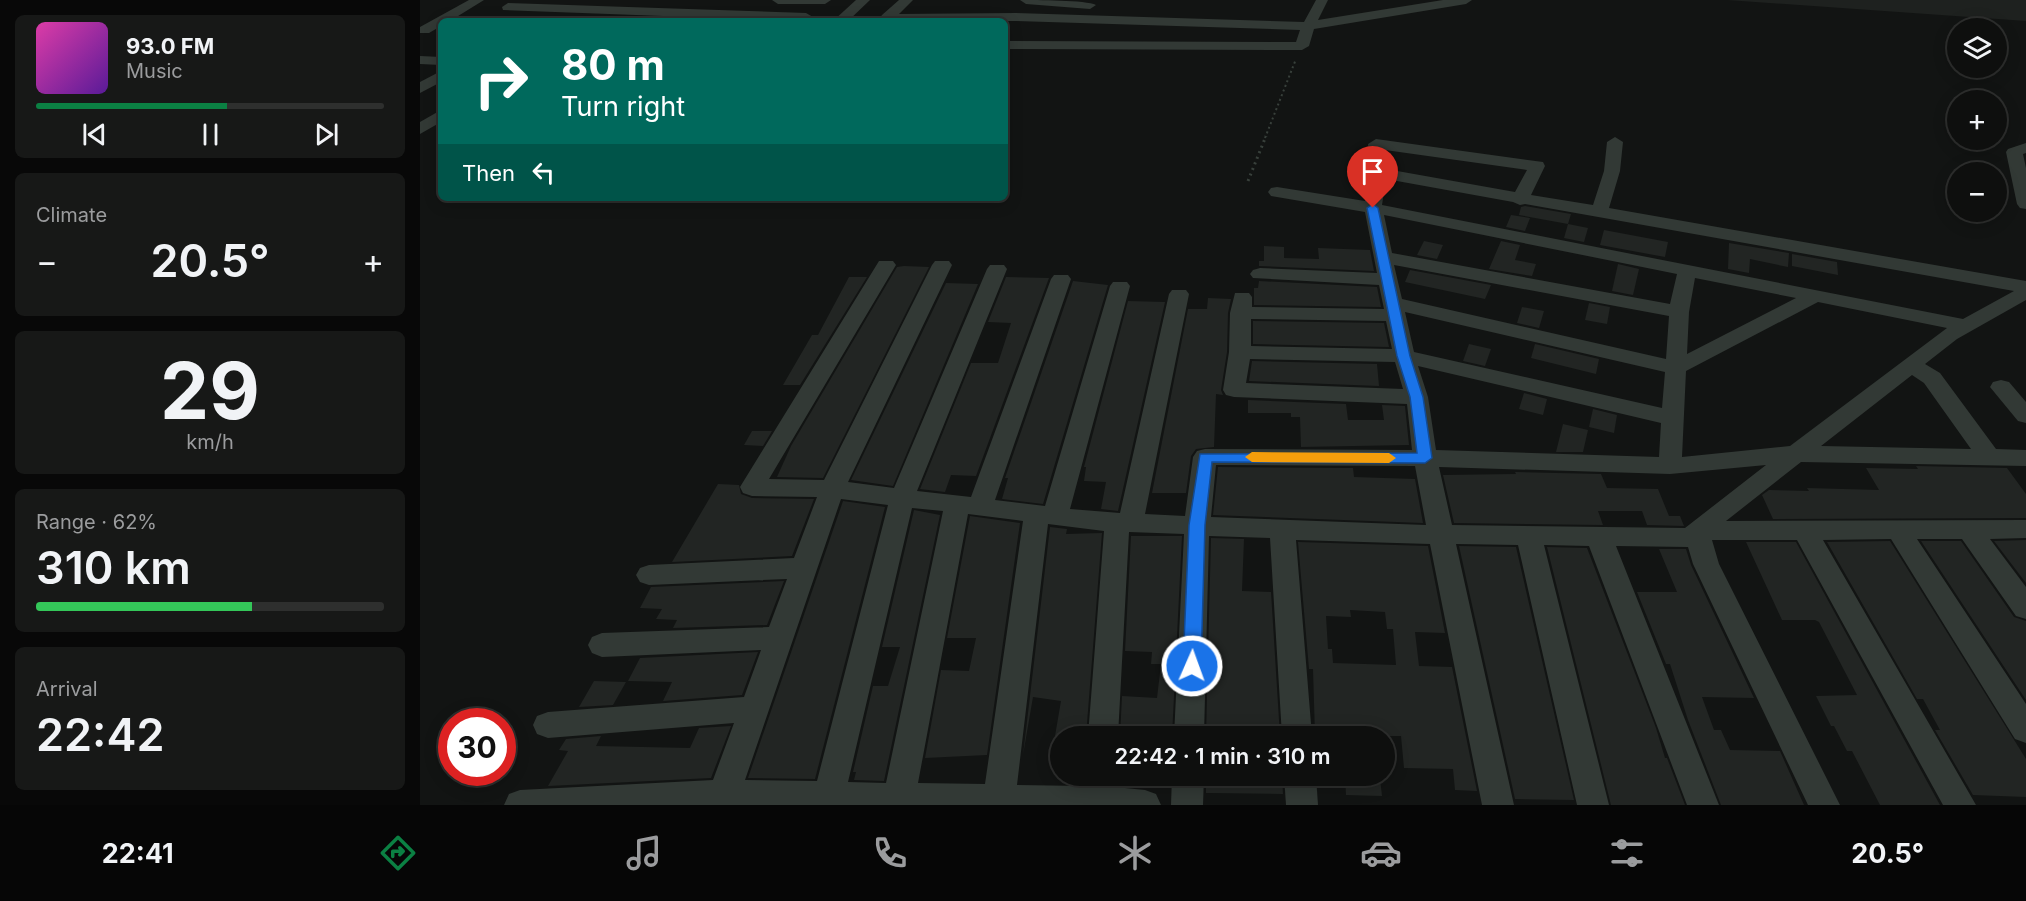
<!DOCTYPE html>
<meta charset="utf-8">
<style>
:root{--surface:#0e0f0e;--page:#171817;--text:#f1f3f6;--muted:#9b9c9e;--line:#2e2f2e;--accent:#0b8043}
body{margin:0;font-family:Inter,sans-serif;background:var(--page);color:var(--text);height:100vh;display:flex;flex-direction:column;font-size:22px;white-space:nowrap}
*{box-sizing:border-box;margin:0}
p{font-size:20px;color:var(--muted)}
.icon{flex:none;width:33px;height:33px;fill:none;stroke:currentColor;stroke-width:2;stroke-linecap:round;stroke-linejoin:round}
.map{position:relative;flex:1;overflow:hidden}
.panel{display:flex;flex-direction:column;gap:15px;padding:15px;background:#080808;width:420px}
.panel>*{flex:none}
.banner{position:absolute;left:18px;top:18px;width:570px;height:183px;border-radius:9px;box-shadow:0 3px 15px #0003,0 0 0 2px var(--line);background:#00695c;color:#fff;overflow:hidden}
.buttons{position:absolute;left:1527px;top:18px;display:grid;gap:12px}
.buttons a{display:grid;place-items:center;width:60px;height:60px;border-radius:50%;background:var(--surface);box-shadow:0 3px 15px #0003,0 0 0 2px var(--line);font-size:30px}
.speed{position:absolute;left:18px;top:708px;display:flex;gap:12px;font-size:30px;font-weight:700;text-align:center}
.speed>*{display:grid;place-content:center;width:78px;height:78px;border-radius:50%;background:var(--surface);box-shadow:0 3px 15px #0003,0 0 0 2px var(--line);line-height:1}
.speed .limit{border:9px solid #d22;background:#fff;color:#111}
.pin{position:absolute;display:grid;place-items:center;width:51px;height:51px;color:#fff;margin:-62px -26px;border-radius:50% 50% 50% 0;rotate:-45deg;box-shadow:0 0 6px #0007}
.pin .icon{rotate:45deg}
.me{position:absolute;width:66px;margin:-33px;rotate:2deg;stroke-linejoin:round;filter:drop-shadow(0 0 4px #0008)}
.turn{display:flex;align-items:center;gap:21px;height:126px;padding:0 24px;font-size:27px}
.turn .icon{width:78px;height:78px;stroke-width:2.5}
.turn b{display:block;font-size:42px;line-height:51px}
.then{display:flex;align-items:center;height:57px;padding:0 24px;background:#0003;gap:12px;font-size:22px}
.big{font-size:45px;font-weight:600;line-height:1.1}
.panel .widget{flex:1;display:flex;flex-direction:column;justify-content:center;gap:9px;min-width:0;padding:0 21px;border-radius:9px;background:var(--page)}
.panel .dial{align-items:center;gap:0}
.dial b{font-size:78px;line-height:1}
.song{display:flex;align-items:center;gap:18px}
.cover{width:72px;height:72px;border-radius:9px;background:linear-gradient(135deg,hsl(320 70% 55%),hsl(270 70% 35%))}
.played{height:6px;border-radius:3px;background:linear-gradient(90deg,var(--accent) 55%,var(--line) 55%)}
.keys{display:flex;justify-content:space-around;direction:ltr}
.heat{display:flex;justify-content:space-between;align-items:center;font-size:33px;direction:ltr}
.charge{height:9px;border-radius:4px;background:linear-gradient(90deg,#34c759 62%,var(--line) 0)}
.trip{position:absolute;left:630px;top:726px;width:345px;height:60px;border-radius:30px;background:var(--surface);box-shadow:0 3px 15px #0003,0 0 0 2px var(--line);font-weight:600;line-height:60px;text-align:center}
.dock{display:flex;height:96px;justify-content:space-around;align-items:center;background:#060606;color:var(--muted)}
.dock .icon{width:42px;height:42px}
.dock .active{color:var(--accent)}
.dock b{font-size:27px;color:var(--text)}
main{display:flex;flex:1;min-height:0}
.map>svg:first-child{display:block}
</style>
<main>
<section class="panel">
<div class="widget">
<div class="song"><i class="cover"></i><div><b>93.0 FM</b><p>Music</p></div></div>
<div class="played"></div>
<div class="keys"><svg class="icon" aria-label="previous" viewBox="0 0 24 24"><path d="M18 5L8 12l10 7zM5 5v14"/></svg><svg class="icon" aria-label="pause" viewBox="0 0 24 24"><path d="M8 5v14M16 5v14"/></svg><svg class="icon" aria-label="next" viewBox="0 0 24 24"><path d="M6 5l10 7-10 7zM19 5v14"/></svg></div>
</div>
<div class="widget"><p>Climate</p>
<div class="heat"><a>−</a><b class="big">20.5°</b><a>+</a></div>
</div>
<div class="widget dial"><b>29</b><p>km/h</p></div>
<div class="widget"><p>Range · 62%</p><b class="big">310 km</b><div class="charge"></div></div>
<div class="widget"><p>Arrival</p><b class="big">22:42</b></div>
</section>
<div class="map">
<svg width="1606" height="805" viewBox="0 0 1606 805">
<rect width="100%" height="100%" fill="#121413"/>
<path fill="#1e211f" d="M1307,0H1606V21Z"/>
<g fill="#222523" fill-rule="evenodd">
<path d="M1105,206L1151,214L1148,224L1099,215L1101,207Z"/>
<path d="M1091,215L1110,218L1105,231L1086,227Z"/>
<path d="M1148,224L1168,228L1164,242L1144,238Z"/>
<path d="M1184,230L1248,242L1245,257L1180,245Z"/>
<path d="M1004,241L1023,245L1017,259L997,255Z"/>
<path d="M1081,241L1100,245L1095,260L1116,264L1112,276L1069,269Z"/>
<path d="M1309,243L1369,253L1368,267L1330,259L1329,273L1308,269Z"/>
<path d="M844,246L864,247V258L899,259L898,248L950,250L954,271L839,266V261H844Z"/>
<path d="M1372,254L1417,262L1418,275L1372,266Z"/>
<path d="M1198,264L1219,269L1213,295L1192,291Z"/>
<path d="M484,266L509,267L403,478L357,477L371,446L477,267Z"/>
<path d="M990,270L1071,285L1065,299L985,282Z"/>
<path d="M429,277H447L380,385H363L392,335H398Z"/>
<path d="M586,277L629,278L556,476L531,475L525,492L500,489L551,363H578L591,323L568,322Z"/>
<path d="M653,281L688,285L623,504L582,499L588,478H585Z"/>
<path d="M839,281L957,287L961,307L834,305V288H838Z"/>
<path d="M526,283L558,284L473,486L431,480Z"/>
<path d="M788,298L811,299L808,313L807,352L801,390L803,395L796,394L794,447L776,449L771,456L766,493H732L768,309H787Z"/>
<path d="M708,301L745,302L698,511L681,509L686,482L664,481L666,467H664Z"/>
<path d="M1169,303L1190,307L1187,324L1165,320Z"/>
<path d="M1102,307L1124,311L1119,328L1097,323Z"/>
<path d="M833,321L964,323L969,347L833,344Z"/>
<path d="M1049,344L1071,349L1065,366L1043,361Z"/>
<path d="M1115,344L1179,359L1176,374L1111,358Z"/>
<path d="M832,361L957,364L959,386L829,381Z"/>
<path d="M1104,393L1127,399L1123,415L1099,409Z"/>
<path d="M828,400L926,404L928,420H964L962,405L985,406L989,445L881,447L880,417H871V413H828Z"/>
<path d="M1173,409L1197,415L1194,433L1169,427Z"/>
<path d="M1143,424L1168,430L1163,452H1136Z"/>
<path d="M332,431H352L343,446L324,445Z"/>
<path d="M1496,466L1587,468L1606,494V518L1353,519L1342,495L1349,490L1389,491L1387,488L1459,490L1446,468L1498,469Z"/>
<path d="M798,467L933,468L934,477L995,479L1003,523L793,515Z"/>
<path d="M1095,472L1181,474L1187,488L1238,489L1249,516H1260L1264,526L1227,525L1222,511H1178L1183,525L1034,523L1023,475L1096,474Z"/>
<path d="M298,484L319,485L321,494L332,498L394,499L372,556L252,562Z"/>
<path d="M423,501L465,507L395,779L328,778Z"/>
<path d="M494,510L520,515L464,781L434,780L436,772H433L453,686H468L480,647H462Z"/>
<path d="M550,516L600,523L567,755L505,758L521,670L549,671L556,638H527Z"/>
<path d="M630,527L647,529L646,534L682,533L666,736H635L641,701L613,697L603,755Z"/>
<path d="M711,536H762L752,736H700L702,696L737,698L741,664H731L732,652L705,651Z"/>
<path d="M791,538L824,539L822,591L851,592L860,736H786Z"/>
<path d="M1606,540V583L1574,541Z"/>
<path d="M1470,541L1606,759V797L1553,795L1515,730H1520L1503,699H1497L1407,542Z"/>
<path d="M1501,541H1541L1594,617L1606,621V700Z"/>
<path d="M878,542L1008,546L1025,633L995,632L999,666L1032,667L1057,791L1035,790L1033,769L984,768L981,736H895L893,669H889ZM930,610L965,612L967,629H973L976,665L913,663L912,649H908L906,616L931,617Z"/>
<path d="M1326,542H1376L1520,805H1460L1432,751H1427L1414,726H1411L1396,696L1437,695L1399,622L1395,620H1362Z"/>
<path d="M1039,546L1096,547L1154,800L1095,799Z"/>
<path d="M1127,547L1167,548L1236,728L1245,758H1247L1265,805H1191Z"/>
<path d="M1239,549H1266L1271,565L1334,698L1282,697L1294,730H1301L1310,750L1360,751L1384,805H1301L1268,720L1250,664H1246L1217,592H1257Z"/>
<path d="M364,581L347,625L253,628L257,620L236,619L242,609L220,608L231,587Z"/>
<path d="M338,652L322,695L243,701L252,682L208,681L220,658Z"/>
<path d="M174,681L206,682L193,705L159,707Z"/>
<path d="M311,726L291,778L128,786L148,751L139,750L146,739L181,736L176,746L270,748L279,728Z"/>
<path d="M786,776H862L863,794L786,793Z"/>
<path d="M925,777L960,778L962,796L926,795Z"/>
</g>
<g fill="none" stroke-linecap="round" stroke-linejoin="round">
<path stroke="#38403b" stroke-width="2" stroke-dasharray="2 3" stroke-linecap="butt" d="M845,138L876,59"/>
<path stroke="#38403b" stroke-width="3" stroke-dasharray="2 4" stroke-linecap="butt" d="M828,181L846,136"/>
<g fill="#323935" fill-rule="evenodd">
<path d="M49,0H64L30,21H21V26L9,33H0V27Z"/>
<path d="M352,0H411L405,4H358Z"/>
<path d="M436,0H450L428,21H413Z"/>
<path d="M479,0H493L479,14L596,13L884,22L896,0H908L898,20L1023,0H1052L1046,4L894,29L889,46L882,50L585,49V41L876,42L880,30L596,21H462L460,18L462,15Z"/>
<path d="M600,0C616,0 666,0 676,5L670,9L606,4Z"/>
<path d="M88,3L386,13L393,17L389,21H375L83,10L82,7Z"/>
<path d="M0,56L21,57V65L0,64Z"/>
<path d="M21,71V82L0,93V82Z"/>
<path d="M21,110V122L0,134V122Z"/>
<path d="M1195,137L1203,142L1200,171L1189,208L1606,281V300L1537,339L1505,364L1520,373L1576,449L1606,450V466L1381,462L1306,521L1606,520V538L1570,539L1606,587V619L1596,616L1542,539H1497L1606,704V743L1595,739L1471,539L1403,540L1556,805H1523L1377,540H1292L1299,564L1420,805H1388L1273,564L1268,547L1196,546L1299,805H1267L1169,546L1124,545L1189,805H1157L1098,545L1036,544L1094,805H1062L1010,544L876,540L892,736H862L850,538L789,536L784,736H754L764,534L709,532L698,736H668L684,531L628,524L597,785L663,786L664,776H696L695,787L725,790L736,794L741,805H84L89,794L100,790L293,780L314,723L128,738L117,734L113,725L117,716L128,712L324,697L341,650L182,657L172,653L168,645L172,637L182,633L349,627L367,579L229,585L220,582L216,575L220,568L229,565L374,558L397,497L332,496L323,493L320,487L459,261H473L476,265L349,479L404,480L512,265L515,261H529L532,265L428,482L474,488L567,269L570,265H584L587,269L497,491L551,497L631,279L634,275H648L651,279L575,500L625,506L690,286L693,282H707L710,286L650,509L700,513L749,294L752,290H766L769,294L725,514L765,516L773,457L777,451L785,449L992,450L987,404L814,397L806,395L803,390L809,352L810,313L815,293H829L832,297V307L964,309L959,285L833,278L830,274L833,270L840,268L957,273L945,212L851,196L848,192L851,188L857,187L945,201L950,173L948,144L956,139L1123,162L1125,166L1111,195L1173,205L1184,171L1187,142ZM965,150L1107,170L1095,192L966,169ZM966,179L1093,202L1100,205L1105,204L1594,291L1543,319L962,205ZM964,215L1257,274L1250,304L972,253ZM974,265L1249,316L1246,359L982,299ZM1275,278L1376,298L1267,354L1269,312ZM1398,302L1527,328L1370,446L1262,457L1266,371ZM985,312L1245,372L1242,408L994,352ZM831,319L966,321L972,349L831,346ZM830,359L975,362L983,389L826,383ZM998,366L1241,423L1239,457L1016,450L1008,397ZM1492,375L1504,383L1551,449L1401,446ZM796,465L995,466L1006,525L791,517ZM1346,465L1265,528L1032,525L1019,467L1250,474ZM421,499L468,505L397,781L325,780ZM492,508L523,511L466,783L428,782ZM548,514L603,521L565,784L498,783Z"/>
<path d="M1606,143V153L1603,154L1606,168V209L1600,208L1597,204L1586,152L1588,149Z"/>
<path d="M1581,380L1589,382L1606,402V423L1598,421L1570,387L1573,382Z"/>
<path d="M752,776H784L783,805H751Z"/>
<path d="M864,776H896L898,805H866Z"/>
</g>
</g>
<path fill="#1a73e8" stroke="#114b97" stroke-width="1.5" d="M953,204L958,208L990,356L1003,397L1012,458L1005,463L792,462L785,525L781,666L778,671L772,673L766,671L763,666L769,525L780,454L997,453L990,397L977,356L947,208Z"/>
<path fill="#f59e0b" d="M832,452L969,453L976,458L969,463L832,462L825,457Z"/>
</svg>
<div class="buttons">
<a><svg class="icon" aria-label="layers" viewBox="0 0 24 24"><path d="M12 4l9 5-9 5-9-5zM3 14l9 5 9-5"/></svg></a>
<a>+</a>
<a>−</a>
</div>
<div class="speed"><div class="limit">30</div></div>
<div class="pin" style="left:953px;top:208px;background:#d93025"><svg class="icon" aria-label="arrive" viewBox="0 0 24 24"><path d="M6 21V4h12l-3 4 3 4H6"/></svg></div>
<svg class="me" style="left:772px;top:666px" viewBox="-20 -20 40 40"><circle r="17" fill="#1a73e8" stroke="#fff" stroke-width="3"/><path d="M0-11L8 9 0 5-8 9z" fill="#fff"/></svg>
<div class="trip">22:42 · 1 min · 310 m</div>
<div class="banner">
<div class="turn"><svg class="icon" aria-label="right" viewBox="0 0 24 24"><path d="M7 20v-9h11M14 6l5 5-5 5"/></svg><div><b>80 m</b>Turn right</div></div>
<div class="then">Then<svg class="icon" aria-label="left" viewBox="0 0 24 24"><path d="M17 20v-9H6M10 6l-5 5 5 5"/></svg></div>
</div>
</div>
</main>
<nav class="dock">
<b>22:41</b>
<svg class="icon active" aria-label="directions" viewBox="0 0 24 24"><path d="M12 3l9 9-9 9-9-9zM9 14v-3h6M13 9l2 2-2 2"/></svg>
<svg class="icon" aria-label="music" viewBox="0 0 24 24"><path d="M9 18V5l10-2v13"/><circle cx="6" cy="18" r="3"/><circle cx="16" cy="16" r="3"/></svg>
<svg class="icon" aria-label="phone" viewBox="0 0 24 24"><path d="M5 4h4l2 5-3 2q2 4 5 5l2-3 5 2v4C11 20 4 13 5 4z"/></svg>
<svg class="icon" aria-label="climate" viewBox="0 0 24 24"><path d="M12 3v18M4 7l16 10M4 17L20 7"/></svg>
<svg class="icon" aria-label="car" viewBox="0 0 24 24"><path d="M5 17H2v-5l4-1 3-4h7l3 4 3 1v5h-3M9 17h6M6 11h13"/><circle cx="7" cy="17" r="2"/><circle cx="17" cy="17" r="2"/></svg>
<svg class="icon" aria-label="filters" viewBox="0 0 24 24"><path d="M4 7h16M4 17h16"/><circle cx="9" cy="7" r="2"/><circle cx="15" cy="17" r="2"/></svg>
<b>20.5°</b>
</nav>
